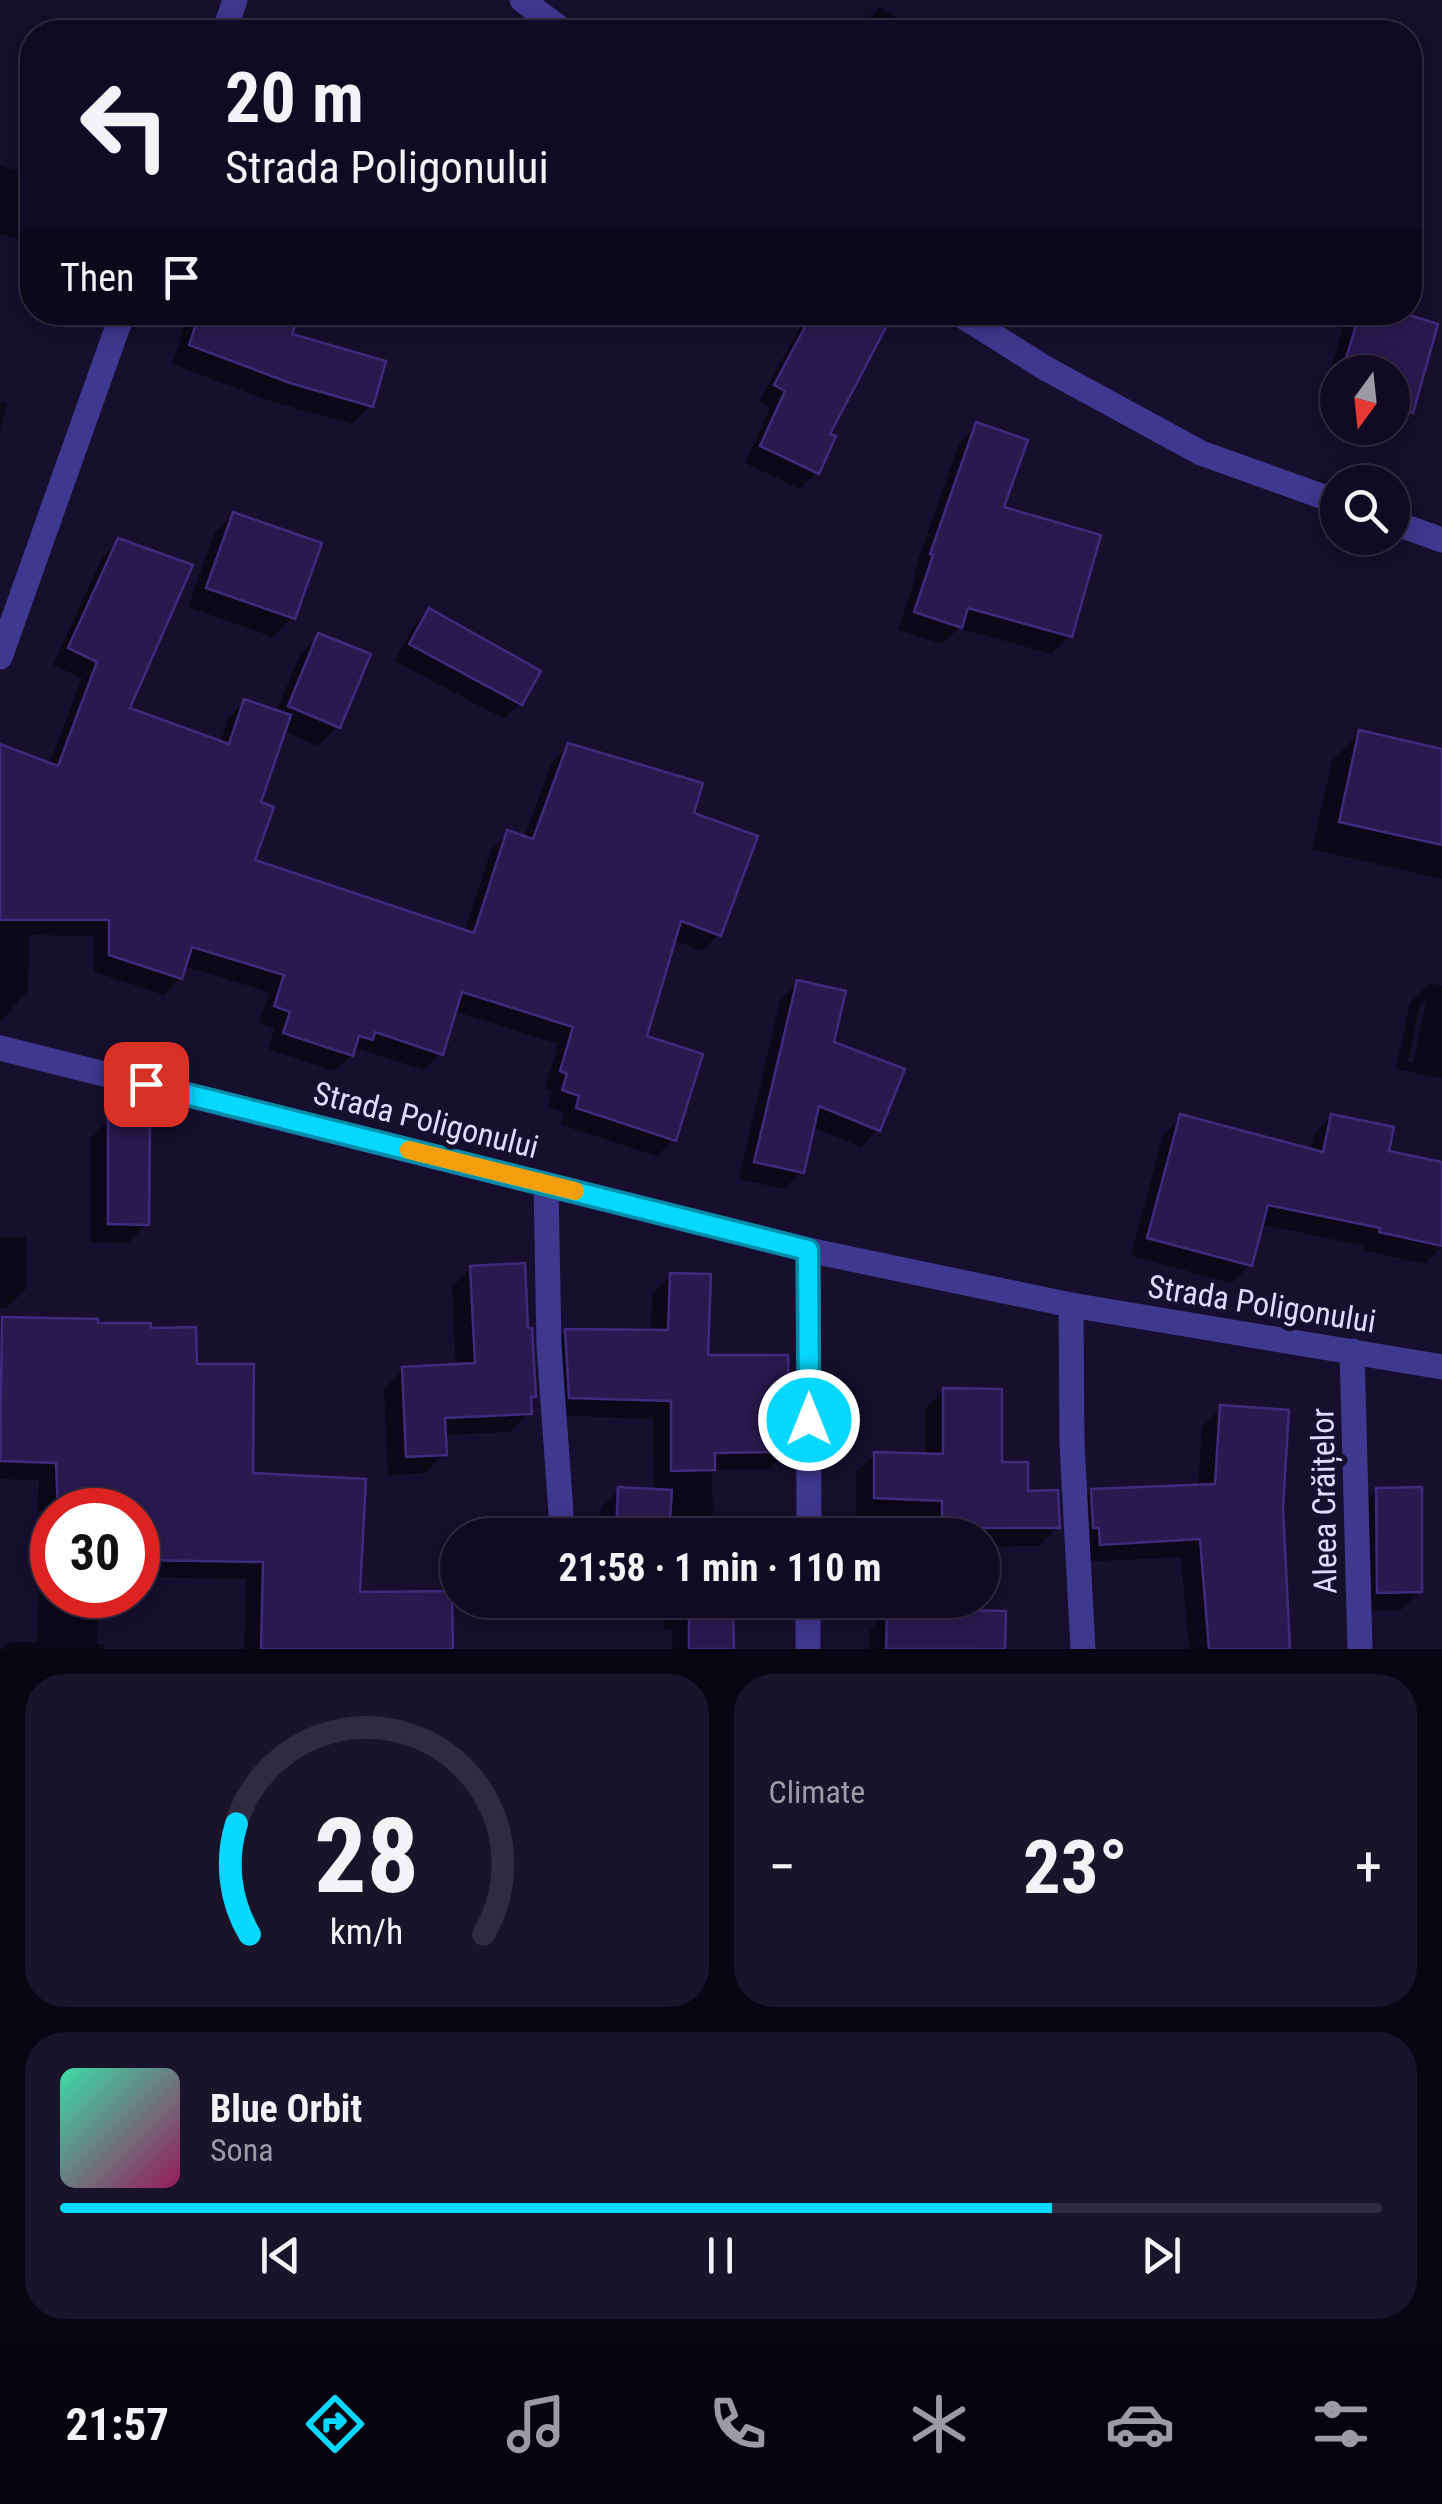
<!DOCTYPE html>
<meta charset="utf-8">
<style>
:root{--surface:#100b22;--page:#19142a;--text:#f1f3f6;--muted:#9c9ba5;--line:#302b40;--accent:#07d8ff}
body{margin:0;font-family:"Roboto Condensed",sans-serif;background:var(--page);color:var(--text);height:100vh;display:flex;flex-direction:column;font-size:38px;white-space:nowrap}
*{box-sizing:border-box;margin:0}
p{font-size:32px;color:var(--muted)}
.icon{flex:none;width:55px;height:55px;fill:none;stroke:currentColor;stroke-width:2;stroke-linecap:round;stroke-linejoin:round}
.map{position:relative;height:1649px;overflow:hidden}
.side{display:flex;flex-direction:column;gap:25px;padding:25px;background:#090613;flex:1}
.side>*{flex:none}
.top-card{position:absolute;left:20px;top:20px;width:1402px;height:305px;border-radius:40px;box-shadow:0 5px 25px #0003,0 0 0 2px var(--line);background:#100b22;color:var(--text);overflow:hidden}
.needle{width:65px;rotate:195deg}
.fabs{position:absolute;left:1320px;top:355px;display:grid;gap:20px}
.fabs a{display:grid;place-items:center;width:90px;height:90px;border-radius:50%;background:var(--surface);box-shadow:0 5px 25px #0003,0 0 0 2px var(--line);font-size:50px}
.speed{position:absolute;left:30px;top:1488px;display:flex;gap:20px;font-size:50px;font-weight:700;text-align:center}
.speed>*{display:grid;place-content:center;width:130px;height:130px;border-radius:50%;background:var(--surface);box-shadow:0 5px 25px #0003,0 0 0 2px var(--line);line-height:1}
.speed .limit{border:15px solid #d22;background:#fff;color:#111}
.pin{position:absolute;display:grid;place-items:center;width:85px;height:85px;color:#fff;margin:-42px;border-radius:20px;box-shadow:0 5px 15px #0006}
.me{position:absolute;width:110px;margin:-55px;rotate:0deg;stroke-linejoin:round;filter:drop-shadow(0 0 8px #0008)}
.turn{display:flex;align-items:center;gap:35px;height:210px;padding:0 40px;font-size:45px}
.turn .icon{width:130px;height:130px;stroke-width:2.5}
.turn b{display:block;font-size:70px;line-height:85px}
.then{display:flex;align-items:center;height:95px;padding:0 40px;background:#0003;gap:20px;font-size:38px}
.big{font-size:75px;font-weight:700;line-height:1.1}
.side .tile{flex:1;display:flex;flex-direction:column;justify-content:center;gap:15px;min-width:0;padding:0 35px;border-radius:40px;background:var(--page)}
.side .dial{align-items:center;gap:0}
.dial svg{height:260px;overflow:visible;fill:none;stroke:var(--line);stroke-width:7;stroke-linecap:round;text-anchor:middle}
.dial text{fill:var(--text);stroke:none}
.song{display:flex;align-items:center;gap:30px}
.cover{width:120px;height:120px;border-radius:15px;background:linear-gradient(135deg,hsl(160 70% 55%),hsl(330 70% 35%))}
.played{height:10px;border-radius:5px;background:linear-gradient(90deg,var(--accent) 75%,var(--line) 75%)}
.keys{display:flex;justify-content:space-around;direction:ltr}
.heat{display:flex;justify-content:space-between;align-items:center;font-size:55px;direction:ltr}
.side .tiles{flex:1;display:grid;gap:25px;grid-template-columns:1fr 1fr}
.tile:last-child{grid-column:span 2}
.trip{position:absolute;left:440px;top:1518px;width:560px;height:100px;border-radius:50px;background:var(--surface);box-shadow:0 5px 25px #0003,0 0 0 2px var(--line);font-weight:700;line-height:100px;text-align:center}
.dock{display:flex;height:160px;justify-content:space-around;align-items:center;background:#06040e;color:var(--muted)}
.dock .icon{width:70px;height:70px}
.dock .on{color:var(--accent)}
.dock b{font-size:45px;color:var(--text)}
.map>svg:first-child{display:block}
</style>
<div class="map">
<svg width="1442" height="1649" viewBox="0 0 1442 1649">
<rect width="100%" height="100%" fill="#160f2d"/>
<g fill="#0007" fill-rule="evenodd">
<path d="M880,7L918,32H856Z"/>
<path d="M0,166L32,174V242L0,234Z"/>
<path d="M189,312H297L289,336L371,405L352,424L270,401L172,364Z"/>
<path d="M815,312L826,435L817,472L800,489L745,463L770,408L759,402L799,329Z"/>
<path d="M1356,312H1389L1411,412L1392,431L1380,428H1392V372H1338V416L1319,410L1344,324Z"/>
<path d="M0,401L7,403L0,430Z"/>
<path d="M977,425L1001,509L1069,636L1052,654L959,628L942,644L898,630L917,573L914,572L959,443Z"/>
<path d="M233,515L292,618L273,637L188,607L214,534Z"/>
<path d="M118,541L127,709L220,744L228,718L245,702L276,712L300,655L319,636L337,727L318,746L283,731L258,804L252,862L464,933L491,850L508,833L524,838L552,762L569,746L691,815L719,934L702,951L673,940L644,1038L674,1139L657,1156L561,1125L564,1112L548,1107L552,1091L545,1088L558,1044L454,1011L441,1053L424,1070L360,1049L334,1071L268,1049L275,1028L259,1023L269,992L184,966L180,978L164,995L94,972V936L29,935L28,991L0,1022V752L49,765L82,678L53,665L102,558Z"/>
<path d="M429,611L520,703L504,719L395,661L413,627Z"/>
<path d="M1360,733L1442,751V879L1312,849L1332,761Z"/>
<path d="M798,982L878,1129L861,1147L812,1127L801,1172L784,1189L739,1179L780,1000Z"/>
<path d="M1429,983L1442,986V1078L1396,1069L1410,1003ZM1421,1002H1426L1413,1063L1408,1062Z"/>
<path d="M1332,1116L1386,1153L1442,1164V1247L1425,1264L1363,1250L1364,1246L1261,1224L1250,1265L1232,1283L1131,1256L1163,1135L1181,1117L1310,1151L1314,1135Z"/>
<path d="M109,1120L147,1224L128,1243L90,1242V1139Z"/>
<path d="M0,1237H26V1289L6,1308H0Z"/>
<path d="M471,1268L534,1396L529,1401V1413L510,1432L443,1435L444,1454L425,1473L388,1475L384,1388L403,1369L456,1367L452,1287Z"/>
<path d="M671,1276L705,1358L788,1451L769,1469L712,1470L713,1535H581L588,1528L600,1529L601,1508L619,1490L654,1492L653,1419L552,1415L548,1350L566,1331L651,1333L652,1294Z"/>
<path d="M3,1319L148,1330L194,1366L251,1475L357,1594L450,1649H244L246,1579L138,1577V1510H52V1595H98L97,1644H105L104,1649H2L10,1642H37L42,1511H38L39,1480L0,1479V1322Z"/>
<path d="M944,1390L999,1465L1058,1527L1039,1546H982V1535H924V1519L856,1516V1473L875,1454L925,1456V1409Z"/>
<path d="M1221,1408L1288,1649H1189L1181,1557L1081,1562L1073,1510L1092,1491L1198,1487L1202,1427Z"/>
<path d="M1377,1490L1420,1591L1401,1610L1359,1611L1358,1509Z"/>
<path d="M664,1600H744V1611L731,1624V1649H672V1629L664,1630Z"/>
<path d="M888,1612L931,1649H869V1631Z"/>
</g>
<g fill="#281a4f" stroke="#3f2b7c" stroke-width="2.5">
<path d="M200,312H300L292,334L386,361L373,407L290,383L189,345Z"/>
<path d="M813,312H894L830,434L836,436L819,474L760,446L785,391L774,385Z"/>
<path d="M1360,312H1399L1438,324L1413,413L1392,407V372H1342Z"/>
<path d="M976,422L1028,440L1004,507L1101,535L1072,637L968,608L962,628L914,612L933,555L930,554Z"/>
<path d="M233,512L322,543L295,619L206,588Z"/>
<path d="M118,538L193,565L130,708L229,744L244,699L291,715L261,802L274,807L255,860L474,933L507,830L533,839L568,743L703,783L694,813L758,836L721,936L681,921L647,1036L703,1054L676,1141L576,1108L579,1096L562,1090L567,1074L560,1071L573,1027L462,992L443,1055L375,1032L373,1040L359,1036L353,1056L283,1033L290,1012L274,1006L284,975L192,947L182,979L109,955V920H0V744L58,766L97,662L68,648Z"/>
<path d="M429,608L541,671L522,705L409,644Z"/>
<path d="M318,633L371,654L340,728L288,706Z"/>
<path d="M1359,730L1442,749V845L1339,822Z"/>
<path d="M797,980L846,991L834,1042L905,1069L880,1131L819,1106L804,1173L754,1162Z"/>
<path d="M1180,1114L1323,1152L1331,1114L1394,1127L1389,1151L1442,1162V1246L1379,1232L1380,1228L1268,1205L1252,1266L1147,1238Z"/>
<path d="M108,1117L150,1118L149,1225L108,1224Z"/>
<path d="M525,1263L528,1328H532L536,1397H531L532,1414L445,1418L447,1455L406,1457L402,1367L475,1363L470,1266Z"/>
<path d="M670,1273L711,1274L708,1355H788L790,1452L715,1453V1470L671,1471V1401L569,1398L565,1329L668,1330Z"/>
<path d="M2,1317L98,1319V1323H151V1328L196,1327L197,1364H254L253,1473L366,1479L360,1592L452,1591L453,1649H261L263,1562L138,1560V1510H58L56,1463L0,1461Z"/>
<path d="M943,1388L1002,1389V1462H1028V1491L1058,1490L1060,1528H942V1501L874,1498V1452L943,1454Z"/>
<path d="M1220,1405L1289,1410L1283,1508L1290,1649H1209L1200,1539L1100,1545L1099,1528H1093L1091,1489L1215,1484Z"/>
<path d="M618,1487L672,1490L669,1535H616Z"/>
<path d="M1422,1487V1592L1377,1593L1376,1488Z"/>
<path d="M689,1600H733L734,1649H689Z"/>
<path d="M887,1609L1006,1611L1005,1649H886Z"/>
</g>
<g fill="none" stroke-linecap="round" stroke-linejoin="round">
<g stroke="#40378f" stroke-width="25">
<path d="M522,0L565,32"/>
<path d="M224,32L235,0"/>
<path d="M956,312L1045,368L1201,453L1338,502"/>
<path d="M1392,522L1442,540"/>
<path d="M0,657L123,312"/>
<path d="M0,1048L808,1250L1071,1305L1442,1367"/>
<path d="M546,1184L549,1346L561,1513"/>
<path d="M808,1250L809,1535"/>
<path d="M1071,1305L1072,1444L1083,1649"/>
<path d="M1352,1351L1360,1649"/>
<path d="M808,1649V1600"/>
</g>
</g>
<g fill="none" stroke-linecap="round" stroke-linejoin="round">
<g stroke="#058ca6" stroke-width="25">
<path id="route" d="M146,1084L808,1250L809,1420"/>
</g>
<use href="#route" stroke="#07d8ff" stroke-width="18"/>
<path stroke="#f59e0b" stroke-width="18" d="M409,1150L575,1191"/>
</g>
<g text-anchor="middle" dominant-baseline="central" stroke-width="10" stroke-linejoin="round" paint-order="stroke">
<g font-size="32" fill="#e1dbff" stroke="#160f2d">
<text transform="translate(426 1120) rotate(14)">Strada Poligonului</text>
<text transform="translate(1262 1304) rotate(9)">Strada Poligonului</text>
<text transform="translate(1324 1501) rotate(-91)">Aleea Crăițelor</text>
</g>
</g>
</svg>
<div class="fabs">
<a><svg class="needle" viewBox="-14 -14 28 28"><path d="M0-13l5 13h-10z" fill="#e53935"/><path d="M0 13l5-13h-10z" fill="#9c9ba5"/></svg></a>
<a><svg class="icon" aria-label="search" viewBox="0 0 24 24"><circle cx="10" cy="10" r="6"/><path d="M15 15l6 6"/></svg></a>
</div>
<div class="speed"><div class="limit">30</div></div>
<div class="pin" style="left:146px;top:1084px;background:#d93025"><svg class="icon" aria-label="arrive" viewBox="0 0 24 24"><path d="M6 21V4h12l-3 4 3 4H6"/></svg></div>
<svg class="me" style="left:809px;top:1420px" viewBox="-20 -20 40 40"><circle r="17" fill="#07d8ff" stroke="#fff" stroke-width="3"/><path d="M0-11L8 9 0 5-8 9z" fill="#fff"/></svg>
<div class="trip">21:58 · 1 min · 110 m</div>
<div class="top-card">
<div class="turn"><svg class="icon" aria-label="left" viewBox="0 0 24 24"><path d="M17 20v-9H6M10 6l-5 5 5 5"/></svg><div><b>20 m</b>Strada Poligonului</div></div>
<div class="then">Then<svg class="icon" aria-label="arrive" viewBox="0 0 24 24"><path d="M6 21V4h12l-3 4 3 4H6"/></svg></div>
</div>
</div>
<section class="side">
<div class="tiles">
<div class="tile dial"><svg viewBox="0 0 100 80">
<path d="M14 69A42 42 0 1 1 86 69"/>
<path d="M14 69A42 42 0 0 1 10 35" stroke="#07d8ff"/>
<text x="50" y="56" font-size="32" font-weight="700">28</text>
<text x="50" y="72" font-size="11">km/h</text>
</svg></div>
<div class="tile"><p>Climate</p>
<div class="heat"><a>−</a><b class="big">23°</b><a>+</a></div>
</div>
<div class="tile">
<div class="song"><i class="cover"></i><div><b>Blue Orbit</b><p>Sona</p></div></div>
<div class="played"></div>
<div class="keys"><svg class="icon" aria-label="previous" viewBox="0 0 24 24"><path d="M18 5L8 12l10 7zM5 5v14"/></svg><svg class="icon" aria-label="pause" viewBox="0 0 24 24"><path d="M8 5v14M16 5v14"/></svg><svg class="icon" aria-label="next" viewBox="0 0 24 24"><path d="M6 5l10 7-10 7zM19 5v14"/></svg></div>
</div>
</div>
</section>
<nav class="dock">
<b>21:57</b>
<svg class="icon on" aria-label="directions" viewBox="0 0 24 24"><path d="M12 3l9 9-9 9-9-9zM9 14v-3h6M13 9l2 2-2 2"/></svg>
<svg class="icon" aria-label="music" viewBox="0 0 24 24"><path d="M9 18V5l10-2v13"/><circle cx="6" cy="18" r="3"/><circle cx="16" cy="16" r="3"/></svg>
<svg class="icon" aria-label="phone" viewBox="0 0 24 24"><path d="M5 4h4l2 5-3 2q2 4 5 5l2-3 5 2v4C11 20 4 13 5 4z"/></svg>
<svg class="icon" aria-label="climate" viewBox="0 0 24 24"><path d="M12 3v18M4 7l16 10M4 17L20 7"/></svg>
<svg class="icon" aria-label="car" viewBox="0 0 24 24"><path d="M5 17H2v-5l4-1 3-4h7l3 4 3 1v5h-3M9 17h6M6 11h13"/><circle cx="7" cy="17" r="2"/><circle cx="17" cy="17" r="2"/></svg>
<svg class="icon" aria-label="filters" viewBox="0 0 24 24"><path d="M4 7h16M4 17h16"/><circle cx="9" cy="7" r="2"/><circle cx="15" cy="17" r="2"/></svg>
</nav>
